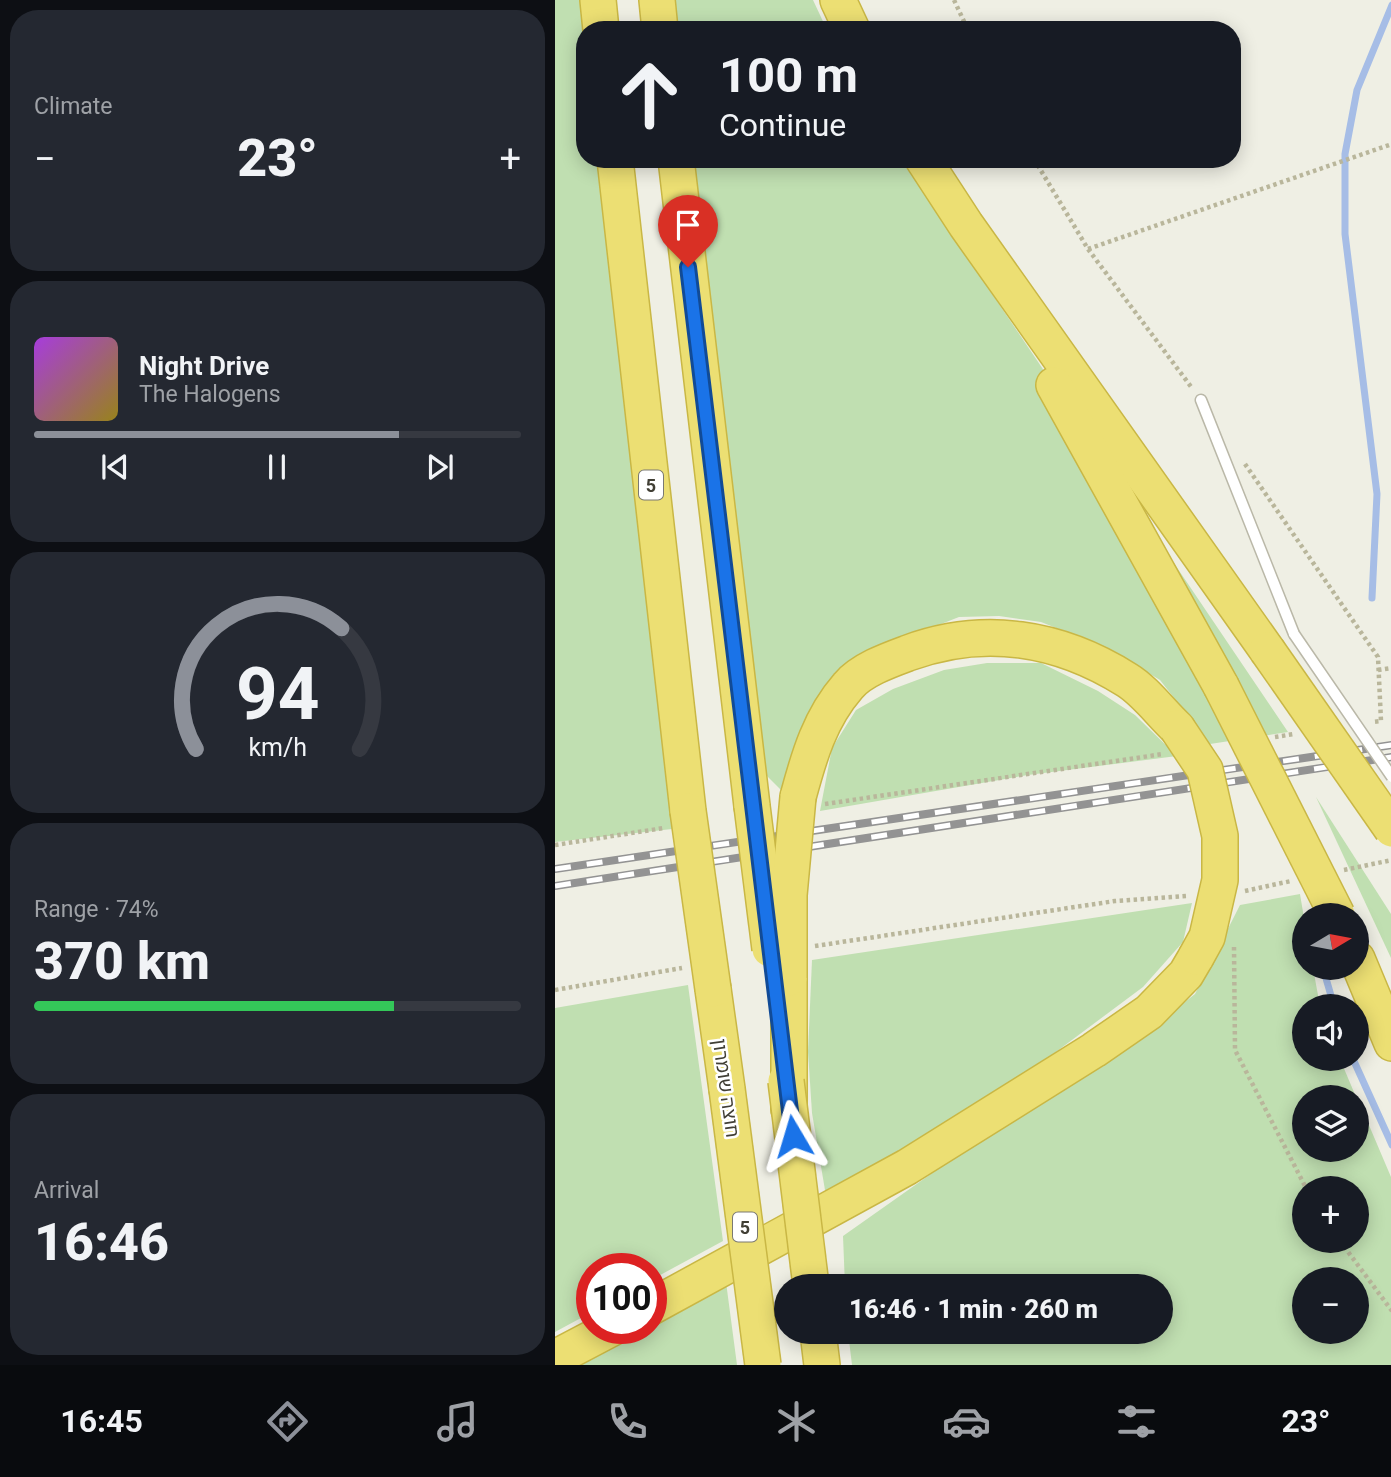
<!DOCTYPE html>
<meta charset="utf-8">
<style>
:root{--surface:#171b24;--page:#242831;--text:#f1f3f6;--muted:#9ea1a6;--line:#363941;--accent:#8c9099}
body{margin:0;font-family:Roboto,"Noto Sans Hebrew",sans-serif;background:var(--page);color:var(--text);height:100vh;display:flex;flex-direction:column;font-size:26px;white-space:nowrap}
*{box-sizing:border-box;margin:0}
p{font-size:23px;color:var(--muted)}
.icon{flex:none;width:38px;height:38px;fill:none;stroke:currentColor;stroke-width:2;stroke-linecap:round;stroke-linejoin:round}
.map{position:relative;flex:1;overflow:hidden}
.sheet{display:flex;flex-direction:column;gap:10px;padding:10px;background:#0d0f14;width:555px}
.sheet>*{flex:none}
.top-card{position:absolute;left:21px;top:21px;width:665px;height:147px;border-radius:28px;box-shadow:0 4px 18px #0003;background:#171b24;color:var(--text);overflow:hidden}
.needle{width:46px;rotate:80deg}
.controls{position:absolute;left:737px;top:903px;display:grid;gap:14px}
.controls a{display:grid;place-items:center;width:77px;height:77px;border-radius:50%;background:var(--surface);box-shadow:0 4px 18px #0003;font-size:35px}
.speed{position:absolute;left:21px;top:1253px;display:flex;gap:14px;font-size:35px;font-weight:700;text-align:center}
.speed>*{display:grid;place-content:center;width:91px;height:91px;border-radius:50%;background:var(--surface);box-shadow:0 4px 18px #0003;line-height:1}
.speed .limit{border:10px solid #d22;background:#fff;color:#111}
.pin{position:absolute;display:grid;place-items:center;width:60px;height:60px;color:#fff;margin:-72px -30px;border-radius:50% 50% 50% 0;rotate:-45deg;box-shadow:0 0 7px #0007}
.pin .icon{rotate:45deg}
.me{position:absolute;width:77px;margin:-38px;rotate:353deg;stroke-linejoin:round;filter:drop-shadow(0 0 5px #0008)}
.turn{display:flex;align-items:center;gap:24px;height:147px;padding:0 28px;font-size:32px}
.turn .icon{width:91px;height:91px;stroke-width:2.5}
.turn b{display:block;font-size:49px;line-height:60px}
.big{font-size:52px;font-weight:800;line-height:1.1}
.sheet .widget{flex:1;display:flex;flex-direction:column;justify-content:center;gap:10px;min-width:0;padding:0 24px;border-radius:28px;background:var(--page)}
.sheet .dial{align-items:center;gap:0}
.dial svg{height:182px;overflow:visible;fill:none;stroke:var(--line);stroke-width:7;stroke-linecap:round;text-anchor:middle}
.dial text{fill:var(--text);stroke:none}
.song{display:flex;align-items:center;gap:21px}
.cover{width:84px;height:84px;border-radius:10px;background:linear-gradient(135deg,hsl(280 70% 55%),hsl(50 70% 35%))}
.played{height:7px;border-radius:4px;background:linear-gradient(90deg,var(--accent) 75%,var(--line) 75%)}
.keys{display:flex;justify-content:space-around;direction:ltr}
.heat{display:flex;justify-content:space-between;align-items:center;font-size:38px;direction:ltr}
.charge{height:10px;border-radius:5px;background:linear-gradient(90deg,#34c759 74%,var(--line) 0)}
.trip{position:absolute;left:219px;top:1274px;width:399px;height:70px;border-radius:35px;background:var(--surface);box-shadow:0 4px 18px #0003;font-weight:800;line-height:70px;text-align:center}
.tab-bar{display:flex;height:112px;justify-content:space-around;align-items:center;background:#090b0e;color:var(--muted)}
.tab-bar .icon{width:49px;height:49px}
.tab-bar .selected{color:var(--accent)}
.tab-bar b{font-size:32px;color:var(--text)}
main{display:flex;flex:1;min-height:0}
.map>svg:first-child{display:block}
</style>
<main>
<section class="sheet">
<div class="widget"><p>Climate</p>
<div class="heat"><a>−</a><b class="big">23°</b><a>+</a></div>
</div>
<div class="widget">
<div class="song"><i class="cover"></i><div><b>Night Drive</b><p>The Halogens</p></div></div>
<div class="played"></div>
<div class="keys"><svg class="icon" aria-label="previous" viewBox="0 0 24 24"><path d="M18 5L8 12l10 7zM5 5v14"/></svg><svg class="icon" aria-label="pause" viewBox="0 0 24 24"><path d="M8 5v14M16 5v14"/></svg><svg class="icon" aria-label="next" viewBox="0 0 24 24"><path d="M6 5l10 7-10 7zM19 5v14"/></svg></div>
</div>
<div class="widget dial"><svg viewBox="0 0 100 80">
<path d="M14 69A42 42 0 1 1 86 69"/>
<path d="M14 69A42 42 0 0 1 78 16" stroke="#8c9099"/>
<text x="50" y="56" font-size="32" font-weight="700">94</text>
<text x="50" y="72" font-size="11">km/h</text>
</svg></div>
<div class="widget"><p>Range · 74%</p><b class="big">370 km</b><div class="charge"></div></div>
<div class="widget"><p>Arrival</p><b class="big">16:46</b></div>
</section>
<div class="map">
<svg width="837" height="1365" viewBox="0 0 837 1365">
<rect width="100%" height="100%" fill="#efefe4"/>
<g fill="#c0dfb1" fill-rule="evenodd">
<path d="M0,0H27L30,159H44L117,829L0,842Z"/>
<path d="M112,0H258L272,30H115Z"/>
<path d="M129,159H346L733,732L655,744L605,680L552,648L486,622L444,616L404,617L312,653L227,791L210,774Z"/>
<path d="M432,663H486L543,691L580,715L622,756L473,775L265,811L277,748L301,710L338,689L389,670Z"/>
<path d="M761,797L836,914V958Z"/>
<path d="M745,894L749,918V968H758L765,1006H749V1059H785L801,1097H749V1150H802V1097L836,1177V1365H297L293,1332H606V1286H290L288,1236L434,1133L556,1060L640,994L685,905ZM749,1188H802V1241H749ZM749,1279H802V1332H749Z"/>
<path d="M637,903L628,942L588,987L474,1072L271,1196L257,1113L253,1052L257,960Z"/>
<path d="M133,985L168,1241L96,1280V1269H37V1312L0,1332V1008Z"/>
<path d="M171,1282L182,1365H11L82,1328H96V1321Z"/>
</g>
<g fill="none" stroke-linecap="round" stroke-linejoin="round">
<g stroke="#a6bde6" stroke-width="7">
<path d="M817,598L822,494L790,234V154L802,90L837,5"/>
<path d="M768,968L779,1006"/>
<path d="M798,1059L837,1145"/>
</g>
<g stroke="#bab8a8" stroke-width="13">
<path id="service" d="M646,400L739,634"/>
</g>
<g stroke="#c9b745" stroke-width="38">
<g id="motorway">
<path d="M43,0L46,30"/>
<path d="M102,0L105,30"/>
<path d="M283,0L297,30"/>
<path d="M60,159L133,811"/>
<path d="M121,159L197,806"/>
<path d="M368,159L411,225L712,650"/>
<path d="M499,385L666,686"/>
<path d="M243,797C254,756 265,718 293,686C306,670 334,660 353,653C429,625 504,637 572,680C590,691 606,713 622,728"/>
<path d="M802,959L837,1043"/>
<path d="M234,978V1109"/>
<path d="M158,989L172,1089"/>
<path d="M96,1307L352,1167L539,1050L594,1012L631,974L641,957"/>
<path d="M263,1332L267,1365"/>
<path d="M0,1358L57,1328"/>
</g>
</g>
<g stroke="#b9b69b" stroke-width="4.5" stroke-dasharray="3.5 3.5" stroke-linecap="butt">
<path d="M399,0L413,30"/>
<path d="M479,159L533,249L637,388"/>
<path d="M533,249L837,144"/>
<path d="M690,464L823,657L826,721L817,722"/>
<path d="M823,670L837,668"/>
<path d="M720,737L739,734"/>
<path d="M270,804L608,754"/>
<path d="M0,845L109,828"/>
<path d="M789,870L837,860"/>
<path d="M690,891L736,881"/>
<path d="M260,946L560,901L632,896"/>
<path d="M679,947L680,1050L751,1188"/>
<path d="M0,990L127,968"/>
<path d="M785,1241L837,1311"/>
</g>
<use href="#service" stroke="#fff" stroke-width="10"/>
<use href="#motorway" stroke="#ecdf73" stroke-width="35"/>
<g stroke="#939393" stroke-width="8">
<g id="rail">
<path d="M0,869L837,745"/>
<path d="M0,886L837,757"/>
</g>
</g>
<use href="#rail" stroke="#fff" stroke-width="5" stroke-dasharray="16" stroke-linecap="butt"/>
<g stroke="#bab8a8" stroke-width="13" stroke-linecap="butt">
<path id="service-bridge" d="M739,634L837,777"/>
</g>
<g stroke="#c9b745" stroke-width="38" stroke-linecap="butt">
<g id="motorway-bridge">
<path d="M712,650L837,829"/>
<path d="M666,686L782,915"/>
<path d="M622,728L650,770L665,836V880L652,937L641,957"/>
<path d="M197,806L215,949"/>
<path d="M133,811L158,989"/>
<path d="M234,978V895L243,797"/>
<path d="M231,1081L256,1286"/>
<path d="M172,1089L208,1365"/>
</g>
</g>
<use href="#service-bridge" stroke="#fff" stroke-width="10"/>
<use href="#motorway-bridge" stroke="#ecdf73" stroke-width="35"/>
</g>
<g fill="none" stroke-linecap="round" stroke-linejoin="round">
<g stroke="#114b97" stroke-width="18">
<path id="route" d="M133,267L238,1136"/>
</g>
<use href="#route" stroke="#1a73e8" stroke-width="12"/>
</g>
<g text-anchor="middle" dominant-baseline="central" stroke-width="5" stroke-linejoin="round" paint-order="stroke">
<g fill="#fff" stroke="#7a7972" stroke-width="2">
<rect x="84" y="470.5" width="24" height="29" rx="5"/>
<rect x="178" y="1212.5" width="24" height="29" rx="5"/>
</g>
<g font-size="18" font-weight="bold" fill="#413f35">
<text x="96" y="485">5</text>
<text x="190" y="1227">5</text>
</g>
<g font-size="19" fill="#413f35" stroke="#fff">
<text transform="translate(171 1088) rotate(82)">חוצה שומרון</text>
</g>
</g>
</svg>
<div class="controls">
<a><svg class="needle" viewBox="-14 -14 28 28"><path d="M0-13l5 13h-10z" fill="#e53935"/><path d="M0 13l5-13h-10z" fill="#9ea1a6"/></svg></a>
<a><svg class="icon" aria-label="sound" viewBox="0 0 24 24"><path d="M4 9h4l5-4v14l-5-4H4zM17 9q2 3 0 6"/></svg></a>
<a><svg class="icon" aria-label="layers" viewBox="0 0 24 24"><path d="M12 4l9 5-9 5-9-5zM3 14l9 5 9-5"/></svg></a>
<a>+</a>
<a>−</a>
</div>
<div class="speed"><div class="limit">100</div></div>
<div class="pin" style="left:133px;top:267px;background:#d93025"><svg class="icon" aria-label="arrive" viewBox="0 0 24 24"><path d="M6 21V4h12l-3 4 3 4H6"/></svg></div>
<svg class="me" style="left:238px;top:1136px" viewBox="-20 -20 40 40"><path d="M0-17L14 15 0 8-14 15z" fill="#1a73e8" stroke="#fff" stroke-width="4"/></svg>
<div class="trip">16:46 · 1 min · 260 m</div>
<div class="top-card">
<div class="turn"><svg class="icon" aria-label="ahead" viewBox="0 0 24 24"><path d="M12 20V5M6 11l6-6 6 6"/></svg><div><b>100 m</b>Continue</div></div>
</div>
</div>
</main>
<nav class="tab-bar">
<b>16:45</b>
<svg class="icon selected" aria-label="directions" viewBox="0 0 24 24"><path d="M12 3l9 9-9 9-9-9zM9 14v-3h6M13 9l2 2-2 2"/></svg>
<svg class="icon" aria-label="music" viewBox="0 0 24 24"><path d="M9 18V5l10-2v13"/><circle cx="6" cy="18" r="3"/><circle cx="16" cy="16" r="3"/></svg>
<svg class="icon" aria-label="phone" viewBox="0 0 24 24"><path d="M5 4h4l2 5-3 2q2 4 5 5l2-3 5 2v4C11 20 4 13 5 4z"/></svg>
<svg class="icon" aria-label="climate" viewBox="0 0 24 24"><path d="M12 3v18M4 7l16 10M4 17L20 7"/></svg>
<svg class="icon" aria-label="car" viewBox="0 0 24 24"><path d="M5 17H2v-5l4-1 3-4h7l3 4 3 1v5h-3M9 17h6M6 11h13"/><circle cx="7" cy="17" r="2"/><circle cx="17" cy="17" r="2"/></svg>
<svg class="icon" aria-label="filters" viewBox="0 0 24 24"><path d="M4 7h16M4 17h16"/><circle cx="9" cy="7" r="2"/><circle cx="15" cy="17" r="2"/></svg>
<b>23°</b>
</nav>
